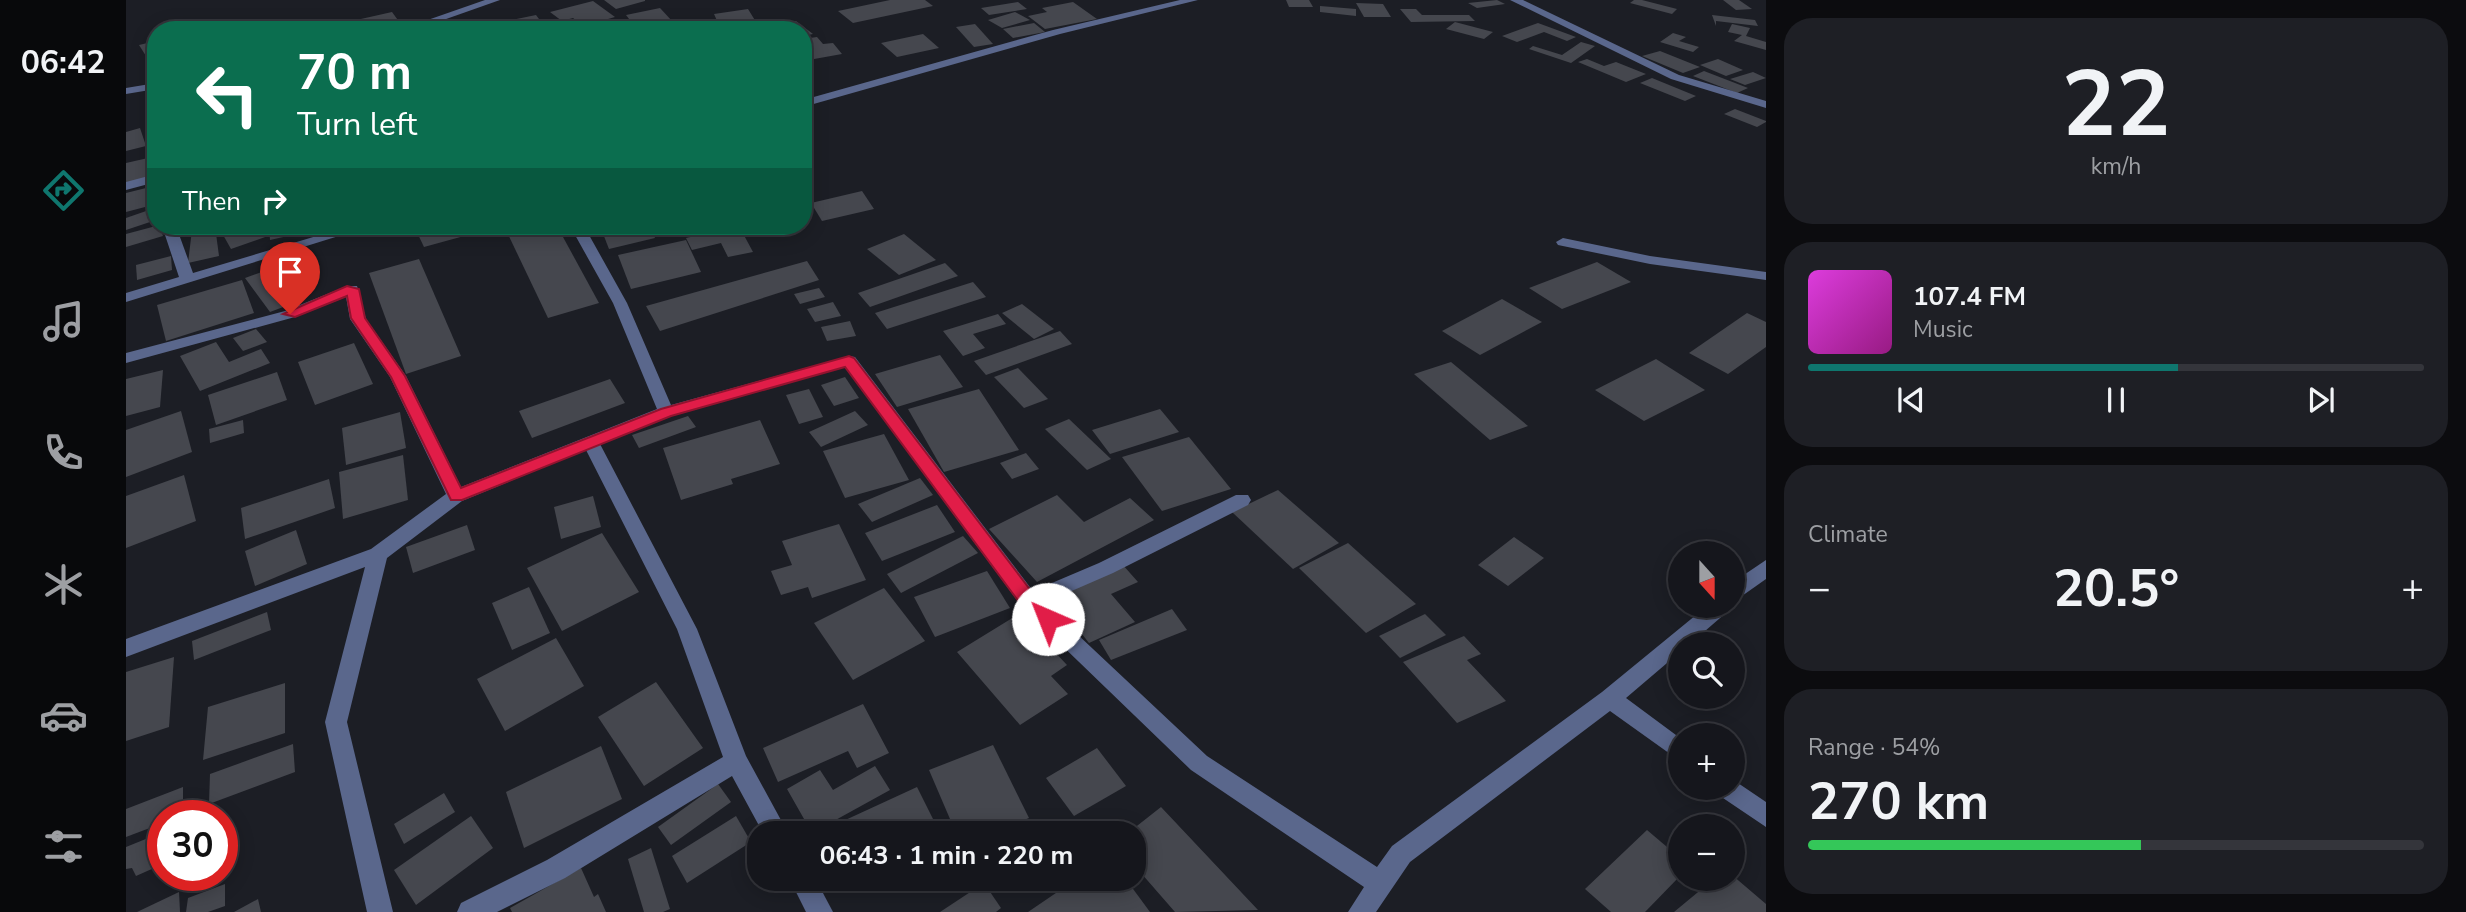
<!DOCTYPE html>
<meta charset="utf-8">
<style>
:root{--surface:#15161c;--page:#1e1f25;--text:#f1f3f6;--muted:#9d9fa3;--line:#34353b;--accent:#0f766e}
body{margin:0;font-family:"Nunito Sans",sans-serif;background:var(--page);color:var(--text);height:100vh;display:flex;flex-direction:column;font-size:26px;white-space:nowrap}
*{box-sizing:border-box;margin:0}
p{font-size:23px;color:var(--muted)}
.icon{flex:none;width:38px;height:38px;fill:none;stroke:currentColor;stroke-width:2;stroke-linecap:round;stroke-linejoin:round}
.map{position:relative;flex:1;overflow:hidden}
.side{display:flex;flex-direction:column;gap:18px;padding:18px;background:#0c0c0f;width:700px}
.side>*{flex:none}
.hud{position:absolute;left:21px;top:21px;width:665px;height:214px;border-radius:28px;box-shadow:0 4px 18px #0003,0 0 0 2px var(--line);background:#0b6e4f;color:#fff;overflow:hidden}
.needle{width:46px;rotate:159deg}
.controls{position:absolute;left:1542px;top:541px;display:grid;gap:14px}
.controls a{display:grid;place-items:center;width:77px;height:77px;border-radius:50%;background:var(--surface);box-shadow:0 4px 18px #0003,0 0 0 2px var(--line);font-size:35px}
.speed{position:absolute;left:21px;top:800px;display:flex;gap:14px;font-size:35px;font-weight:700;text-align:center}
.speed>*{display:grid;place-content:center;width:91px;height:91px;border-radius:50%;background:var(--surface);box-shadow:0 4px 18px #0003,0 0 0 2px var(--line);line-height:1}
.speed .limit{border:10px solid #d22;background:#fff;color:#111}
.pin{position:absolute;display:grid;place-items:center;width:60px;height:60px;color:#fff;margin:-72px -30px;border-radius:50% 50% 50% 0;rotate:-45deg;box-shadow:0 0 7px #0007}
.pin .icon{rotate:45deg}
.me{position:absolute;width:77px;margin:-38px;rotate:316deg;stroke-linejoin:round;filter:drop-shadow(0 0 5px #0008)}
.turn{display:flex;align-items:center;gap:24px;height:147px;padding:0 35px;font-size:32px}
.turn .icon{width:91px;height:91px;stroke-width:2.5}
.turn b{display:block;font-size:49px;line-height:60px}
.then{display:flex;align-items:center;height:66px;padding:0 35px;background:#0003;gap:14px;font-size:26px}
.big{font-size:52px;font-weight:700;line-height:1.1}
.side .tile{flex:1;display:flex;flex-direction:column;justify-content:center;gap:10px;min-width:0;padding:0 24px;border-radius:28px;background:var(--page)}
.side .dial{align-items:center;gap:0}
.dial b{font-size:91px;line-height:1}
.song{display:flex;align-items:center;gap:21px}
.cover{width:84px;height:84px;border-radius:10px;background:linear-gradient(135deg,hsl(300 70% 55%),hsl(310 70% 35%))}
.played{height:7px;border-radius:4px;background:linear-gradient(90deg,var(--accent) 60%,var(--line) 60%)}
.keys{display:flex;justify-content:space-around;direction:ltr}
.heat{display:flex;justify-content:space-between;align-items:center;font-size:38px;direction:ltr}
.charge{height:10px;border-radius:5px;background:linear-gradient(90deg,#34c759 54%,var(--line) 0)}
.trip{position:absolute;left:621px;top:821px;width:399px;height:70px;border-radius:28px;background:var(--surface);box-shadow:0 4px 18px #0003,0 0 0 2px var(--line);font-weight:700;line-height:70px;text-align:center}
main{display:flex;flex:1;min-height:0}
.tab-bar{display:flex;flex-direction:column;width:126px;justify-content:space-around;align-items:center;background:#08090b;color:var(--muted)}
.tab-bar .icon{width:49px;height:49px}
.tab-bar .active{color:var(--accent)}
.tab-bar b{font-size:32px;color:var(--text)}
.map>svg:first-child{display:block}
</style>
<main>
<nav class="tab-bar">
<b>06:42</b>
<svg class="icon active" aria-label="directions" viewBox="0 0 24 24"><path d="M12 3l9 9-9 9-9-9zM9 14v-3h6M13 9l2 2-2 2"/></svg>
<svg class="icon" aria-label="music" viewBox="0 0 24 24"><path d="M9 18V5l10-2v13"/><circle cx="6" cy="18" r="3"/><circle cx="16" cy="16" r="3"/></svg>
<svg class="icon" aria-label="phone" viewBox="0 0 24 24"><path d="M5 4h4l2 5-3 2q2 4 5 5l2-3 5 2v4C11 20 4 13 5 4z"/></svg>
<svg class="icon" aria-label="climate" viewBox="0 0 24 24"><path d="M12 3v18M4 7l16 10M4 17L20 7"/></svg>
<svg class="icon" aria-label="car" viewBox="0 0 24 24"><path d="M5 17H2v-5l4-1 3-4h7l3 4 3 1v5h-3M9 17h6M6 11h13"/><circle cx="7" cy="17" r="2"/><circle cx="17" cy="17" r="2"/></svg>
<svg class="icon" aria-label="filters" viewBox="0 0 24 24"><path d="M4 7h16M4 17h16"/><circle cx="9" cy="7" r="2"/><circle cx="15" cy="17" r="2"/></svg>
</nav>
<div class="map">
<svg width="1640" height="912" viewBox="0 0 1640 912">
<rect width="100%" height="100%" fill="#1c1e25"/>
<g fill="#45474e">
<path d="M478,0H519V1L490,9Z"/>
<path d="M764,0H799L807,6L727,23L712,11Z"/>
<path d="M1160,0H1183L1187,7H1163Z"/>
<path d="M1371,0L1379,4L1351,8L1342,3Z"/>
<path d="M1508,0H1516L1551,9L1546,14L1504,3Z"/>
<path d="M1597,0H1613L1626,9L1610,10Z"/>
<path d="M467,1L489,17L458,26L447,18L436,21L424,12Z"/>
<path d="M892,2L901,9L863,15L855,8Z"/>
<path d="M947,2L971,19L919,29L902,16L921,12L916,8Z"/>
<path d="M1230,3L1257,4L1265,17H1238Z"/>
<path d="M1194,6L1230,9V16L1194,12Z"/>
<path d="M534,8L546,21L510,28L500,15Z"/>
<path d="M622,9L630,22L615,25L612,20L592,23L588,14Z"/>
<path d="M1274,9H1290L1296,15H1343L1349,21L1285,22Z"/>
<path d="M266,12L274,23L242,30H186Z"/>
<path d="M889,12L904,20L876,28L862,20Z"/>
<path d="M410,15L416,23L376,30L371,23Z"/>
<path d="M1586,15L1629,20L1632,26L1590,21V26Z"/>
<path d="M496,19L503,28L501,30H484L478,23Z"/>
<path d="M670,21L687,34L677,36V30L643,27Z"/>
<path d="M1329,22L1367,32L1358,39L1320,29Z"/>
<path d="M908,23L919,32L887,38L877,29Z"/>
<path d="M1412,23L1450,37L1441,41L1418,32L1391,42L1376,36Z"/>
<path d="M849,24L867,44L848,47L830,27Z"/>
<path d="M1606,24L1624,28L1620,36L1640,42V50L1608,41L1616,35L1602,32Z"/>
<path d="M1547,33L1560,37L1553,41L1573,47L1567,52L1534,42Z"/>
<path d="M797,34L813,48L771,57L755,43Z"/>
<path d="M691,37L697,44L707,43L716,54L677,61V39Z"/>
<path d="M30,41V53L20,56L13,45Z"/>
<path d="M1455,42L1469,46L1445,63L1403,49L1407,46L1436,55Z"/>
<path d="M1534,51L1574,67L1557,73L1516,56Z"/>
<path d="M1461,59L1478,66L1490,62L1520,74L1500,82L1452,62Z"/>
<path d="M1592,59L1617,70L1600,76L1574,65Z"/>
<path d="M1578,71L1622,88L1611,93L1567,76Z"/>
<path d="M1627,72L1640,78L1619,85L1604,79Z"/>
<path d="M1526,78L1570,96L1559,101L1514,83Z"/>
<path d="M1609,109L1640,121V122L1631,127L1598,114Z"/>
<path d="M14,128L20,146L0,151V132Z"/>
<path d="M22,158L27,176L0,183V163Z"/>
<path d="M20,188L19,207L0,212V193Z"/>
<path d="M736,191L748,209L696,221L685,203Z"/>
<path d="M23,210L30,220L0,230V218Z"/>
<path d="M30,226H34L37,236L0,247V234Z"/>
<path d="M89,226L93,256L62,263L66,230Z"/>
<path d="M92,226H137L142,236L105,249Z"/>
<path d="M143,226H202V227L144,240Z"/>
<path d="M288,226H371V227L298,247Z"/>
<path d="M389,226H431L473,303L422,318L379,228Z"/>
<path d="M474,226H524L529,238L483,249Z"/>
<path d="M613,226L627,252L602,257L595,243L566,250L560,238Z"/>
<path d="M778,234L810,260L773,275L741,249Z"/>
<path d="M560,240L575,272L505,289L492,255Z"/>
<path d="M45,256L46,270L11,280L10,265Z"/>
<path d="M293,259L335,356L280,374L243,273Z"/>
<path d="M681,261L693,280L534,331L520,306Z"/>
<path d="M1471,262L1505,282L1436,309L1403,288Z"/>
<path d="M161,263L170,274L157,279L173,301L144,312L119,278Z"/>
<path d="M819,263L832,276L744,307L732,293Z"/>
<path d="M116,280L128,313L40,341L31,305Z"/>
<path d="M847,282L860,297L761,329L749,313Z"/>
<path d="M693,288L699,297L674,304L668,294Z"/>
<path d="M1376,299L1416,322L1354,355L1316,331Z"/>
<path d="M707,302L715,316L689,322L681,309Z"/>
<path d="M896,304L928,329L908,339L876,313Z"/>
<path d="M1621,313L1640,322V347L1602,374L1563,353Z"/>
<path d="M872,314L880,324L847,334L859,348L837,356L817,331Z"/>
<path d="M724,321L730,336L701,341L695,327Z"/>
<path d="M130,329L141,342L117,351L107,338Z"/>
<path d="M934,331L946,344L860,375L848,361Z"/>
<path d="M90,342L103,362L135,349L144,363L74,391L54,356Z"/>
<path d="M228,343L247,384L189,405L172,362Z"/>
<path d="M814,355L837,387L771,407L749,374Z"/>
<path d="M1530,359L1579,390L1518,421L1469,390Z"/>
<path d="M1325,362L1402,426L1364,440L1288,374Z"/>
<path d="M892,368L922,399L898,408L868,377Z"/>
<path d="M37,370L34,407L0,416V379Z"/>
<path d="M151,372L161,400L90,425L82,395Z"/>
<path d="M719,377L733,398L708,406L695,385Z"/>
<path d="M484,379L499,403L406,438L393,411Z"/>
<path d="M683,389L697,417L673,424L660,395Z"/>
<path d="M853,389L893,450L818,472L782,409Z"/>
<path d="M1034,409L1053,432L984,454L966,430Z"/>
<path d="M55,411L66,452L0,477V430Z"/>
<path d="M729,411L742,425L695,447L683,432Z"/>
<path d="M274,412L280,448L220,465L216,428Z"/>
<path d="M562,416L570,427L513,448L506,435Z"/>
<path d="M943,419L985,459L961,470L919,429Z"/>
<path d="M117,420L118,433L84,443L83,429Z"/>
<path d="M634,420L654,464L605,479L607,484L555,500L537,448Z"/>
<path d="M758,434L783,480L719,498L697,451Z"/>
<path d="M1063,437L1105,489L1036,511L996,457Z"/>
<path d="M900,453L913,469L886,479L874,463Z"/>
<path d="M277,455L282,500L217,519L213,472Z"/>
<path d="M58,475L70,521L0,548V496Z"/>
<path d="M794,478L807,495L746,522L732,504Z"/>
<path d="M203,479L209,508L119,539L115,508Z"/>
<path d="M1152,490L1213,543L1167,569L1106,512Z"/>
<path d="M931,495L958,522L1004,498L1028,520L911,582L863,529Z"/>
<path d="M467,496L475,527L435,539L428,507Z"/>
<path d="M811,505L829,532L756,561L739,533Z"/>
<path d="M713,524L740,580L686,598L682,587L655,595L645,571L666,565L656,541Z"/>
<path d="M341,525L349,550L287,573L280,547Z"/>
<path d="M170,530L181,564L129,586L119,551Z"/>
<path d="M476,533L513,592L436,631L401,568Z"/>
<path d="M837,536L852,553L775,593L761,574Z"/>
<path d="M1388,537L1418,558L1382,586L1352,565Z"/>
<path d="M1222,543L1290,604L1240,633L1173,568Z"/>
<path d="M996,564L1012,582L985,594L1009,622L963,643L926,596Z"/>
<path d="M861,571L884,608L809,637L788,597Z"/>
<path d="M403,587L424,633L386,650L366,603Z"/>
<path d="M758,588L799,641L727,680L688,623Z"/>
<path d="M1046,609L1061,630L985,660L973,640Z"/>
<path d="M141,612L145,630L68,660L66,641Z"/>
<path d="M893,614L941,665L925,676L942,694L894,725L831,652Z"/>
<path d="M1299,614L1320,635L1274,658L1253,636Z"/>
<path d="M1338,636L1355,654L1341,660L1380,701L1331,723L1277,662Z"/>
<path d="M430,638L458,686L379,731L351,679Z"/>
<path d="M48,657L43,727L0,741V672Z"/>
<path d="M530,682L577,748L518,786L472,717Z"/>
<path d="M159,683V733L77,760L82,707Z"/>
<path d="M737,704L763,753L731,768L722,751L652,782L637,748Z"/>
<path d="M167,744L169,772L83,804L84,774Z"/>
<path d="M867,745L903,818L866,833H830L803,770Z"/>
<path d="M475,746L496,799L398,848L380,792Z"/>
<path d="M971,748L1000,786L948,816L920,778Z"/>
<path d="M749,766L764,790L686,833L661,789L694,770L707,790Z"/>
<path d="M592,784L605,802L545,845L532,827Z"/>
<path d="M57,787V816H37V823L0,837V809Z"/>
<path d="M791,787L814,833H720L715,822Z"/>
<path d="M318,793L329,812L278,844L268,824Z"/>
<path d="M1035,807L1132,910L1049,912L1008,865V833H1002Z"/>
<path d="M345,816L367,848L290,905L268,870Z"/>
<path d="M610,816L625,842L561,883L546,856Z"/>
<path d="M1521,830L1554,858V876L1519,912H1485L1459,889Z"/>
<path d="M37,832V864L10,876L6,868L0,869V847Z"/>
<path d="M525,848L544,909L537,912H518L502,859Z"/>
<path d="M455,868L468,897L472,894L480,912H386L384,908Z"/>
<path d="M1606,875L1640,904V912H1548L1589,878H1606Z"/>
<path d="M952,878H999L1024,912H902Z"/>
<path d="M858,883L875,908L870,912H814Z"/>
<path d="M99,884V906L82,912H60L62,898Z"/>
<path d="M53,892L54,912H11Z"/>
<path d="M132,899L135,912H108Z"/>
</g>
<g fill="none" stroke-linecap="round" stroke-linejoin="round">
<g fill="#5a678c" fill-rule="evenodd">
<path d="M359,0H374L289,30H273Z"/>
<path d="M1054,0H1072L934,34L677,107V100L927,30Z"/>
<path d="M1384,0H1397L1553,75L1640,101V108L1545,79Z"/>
<path d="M30,83V89L0,94V88Z"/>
<path d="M30,174V182L0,190V182Z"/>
<path d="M36,226H50L67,273L224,226H245L0,302V293L53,277Z"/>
<path d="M246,226H276L256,233Z"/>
<path d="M444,226H458L501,303L545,405L723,356L729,357L907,591L973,563L1110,495H1122L1125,500L1122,505L987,573L918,603L1081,756L1251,867L1266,846L1476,692L1581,606H1604L1601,612L1564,644H1554V652L1500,698L1554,738V761L1484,711L1284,862L1250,912H1222L1238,887L1065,770L896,607L719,367L546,416L474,444L571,629L620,756L662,833H637L606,776L439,878L371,912H331L335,903L421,860L597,757L551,629L460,450L336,501L261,558L221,722L267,912H241L199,722L239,567L0,657V639L245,549L320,494L264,377L224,319L220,297L169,317L0,363V353L159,311L221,286H231L240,319L280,376L335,487L531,409L487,303Z"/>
<path d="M1437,238L1524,256L1640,272V280L1524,264L1432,245L1430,242Z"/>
<path d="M1640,560V579L1606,603V583Z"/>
<path d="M1606,779L1640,802V827L1594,796L1591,788H1606Z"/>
<path d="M663,878H689L707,912H680Z"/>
</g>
</g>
<path fill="#e11d48" stroke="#92132f" stroke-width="2" d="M221,286L233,289L239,318L279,376L335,488L535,409L723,356L728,358L909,596L931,619L922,627L896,606L719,367L545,416L336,500H325L265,377L225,318L221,296L169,317L157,314Z"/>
</svg>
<div class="controls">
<a><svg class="needle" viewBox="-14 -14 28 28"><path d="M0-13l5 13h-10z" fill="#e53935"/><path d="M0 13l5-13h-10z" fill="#9d9fa3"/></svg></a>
<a><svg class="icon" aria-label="search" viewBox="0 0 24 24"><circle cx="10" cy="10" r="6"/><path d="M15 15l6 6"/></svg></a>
<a>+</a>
<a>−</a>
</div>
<div class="speed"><div class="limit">30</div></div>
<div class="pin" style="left:164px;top:314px;background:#d93025"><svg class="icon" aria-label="arrive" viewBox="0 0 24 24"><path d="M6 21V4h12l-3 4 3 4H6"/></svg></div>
<svg class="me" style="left:922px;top:619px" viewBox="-20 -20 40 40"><circle r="19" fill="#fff"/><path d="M0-13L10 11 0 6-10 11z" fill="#e11d48"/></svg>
<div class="trip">06:43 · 1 min · 220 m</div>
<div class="hud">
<div class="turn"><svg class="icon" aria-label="left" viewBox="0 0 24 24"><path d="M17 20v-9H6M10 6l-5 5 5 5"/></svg><div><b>70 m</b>Turn left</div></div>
<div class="then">Then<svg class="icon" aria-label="right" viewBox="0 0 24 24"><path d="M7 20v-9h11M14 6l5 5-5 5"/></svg></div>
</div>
</div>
<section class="side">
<div class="tile dial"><b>22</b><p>km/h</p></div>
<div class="tile">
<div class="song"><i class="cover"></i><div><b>107.4 FM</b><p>Music</p></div></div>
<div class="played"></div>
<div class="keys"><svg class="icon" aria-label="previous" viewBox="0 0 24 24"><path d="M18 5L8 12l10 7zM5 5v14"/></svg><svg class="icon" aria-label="pause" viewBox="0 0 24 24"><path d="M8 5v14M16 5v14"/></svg><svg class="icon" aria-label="next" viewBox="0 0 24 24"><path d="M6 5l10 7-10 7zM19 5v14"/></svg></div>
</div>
<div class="tile"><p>Climate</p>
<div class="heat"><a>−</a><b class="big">20.5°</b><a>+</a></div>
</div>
<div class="tile"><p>Range · 54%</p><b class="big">270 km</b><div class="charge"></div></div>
</section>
</main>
